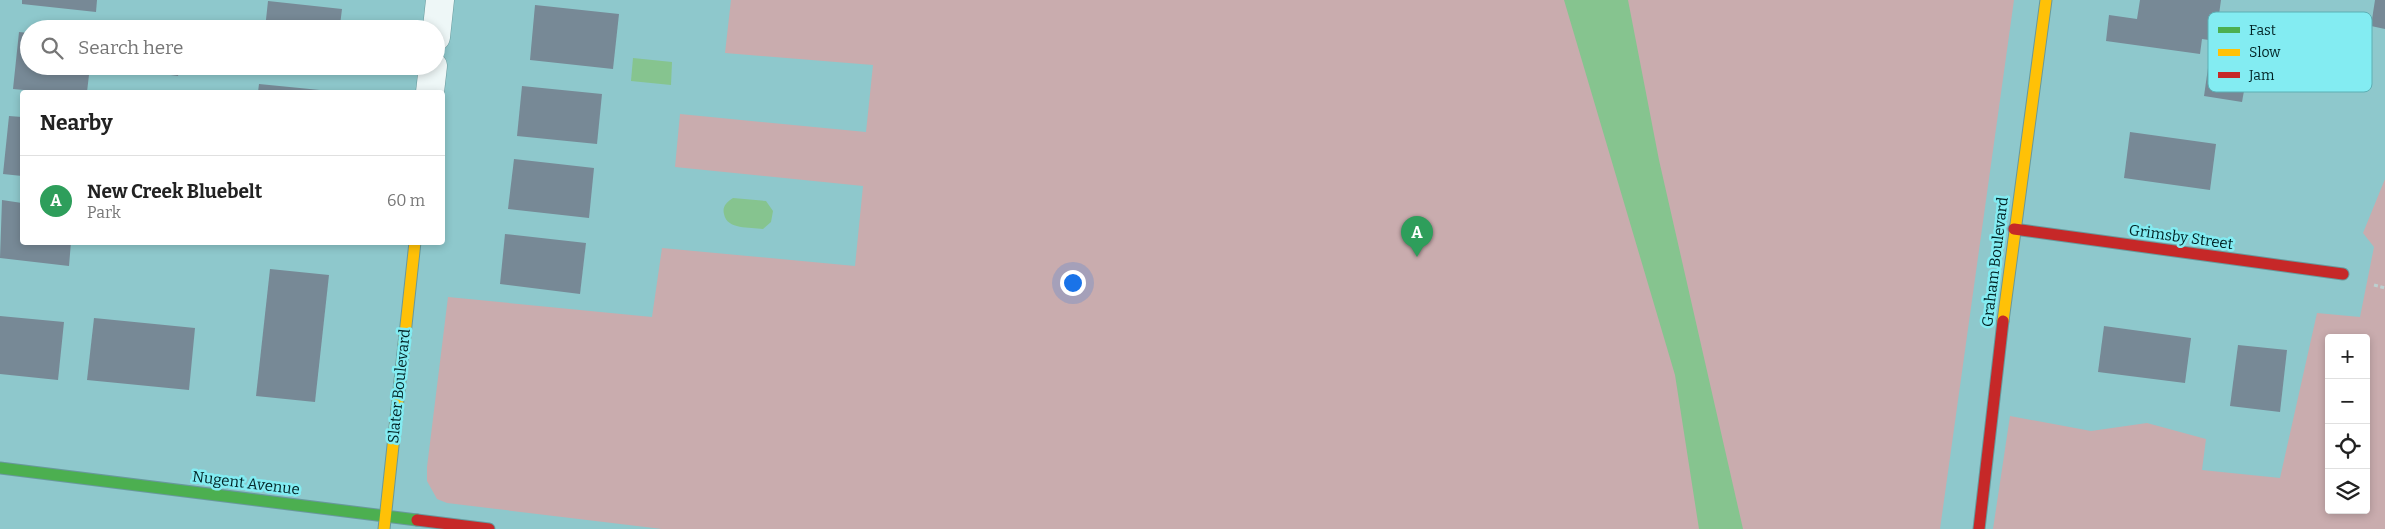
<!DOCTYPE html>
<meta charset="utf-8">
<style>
body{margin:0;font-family:Bitter,serif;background:#f2f2f2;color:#222}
.controls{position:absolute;right:15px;bottom:15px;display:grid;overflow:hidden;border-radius:5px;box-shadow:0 2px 8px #0003}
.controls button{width:45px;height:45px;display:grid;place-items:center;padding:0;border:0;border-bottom:1px solid #e0e0e0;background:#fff;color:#222;font:25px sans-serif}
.you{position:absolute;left:1072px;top:282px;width:18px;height:18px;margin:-12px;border:4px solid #fff;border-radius:50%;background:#1a73e8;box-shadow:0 0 0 8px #1a73e833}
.badge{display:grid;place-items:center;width:32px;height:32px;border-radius:50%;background:#2563eb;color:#fff;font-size:16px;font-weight:700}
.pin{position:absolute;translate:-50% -41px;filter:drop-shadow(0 1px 2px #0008)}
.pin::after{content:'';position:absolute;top:26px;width:18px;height:15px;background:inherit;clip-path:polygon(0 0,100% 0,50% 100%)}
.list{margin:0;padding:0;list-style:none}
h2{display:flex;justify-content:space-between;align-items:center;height:65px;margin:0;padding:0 20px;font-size:21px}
h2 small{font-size:16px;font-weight:400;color:#767676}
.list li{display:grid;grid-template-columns:32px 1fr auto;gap:15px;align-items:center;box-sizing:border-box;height:90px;padding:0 20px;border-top:1px solid #e0e0e0}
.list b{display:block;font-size:19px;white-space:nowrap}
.list p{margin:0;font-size:16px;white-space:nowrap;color:#767676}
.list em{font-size:16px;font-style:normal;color:#767676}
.icon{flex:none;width:28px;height:28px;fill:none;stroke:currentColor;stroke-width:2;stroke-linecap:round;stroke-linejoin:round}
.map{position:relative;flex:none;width:2385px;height:529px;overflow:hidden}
.search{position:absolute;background:#fff;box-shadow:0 2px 8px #0003;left:20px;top:20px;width:425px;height:55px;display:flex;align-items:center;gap:12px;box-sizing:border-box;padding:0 18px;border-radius:28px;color:#767676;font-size:19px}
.panel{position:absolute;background:#fff;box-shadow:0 2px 8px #0003;left:20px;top:90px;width:425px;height:155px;border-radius:5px}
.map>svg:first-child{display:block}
</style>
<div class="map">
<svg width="2385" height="529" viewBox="0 0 2385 529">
<rect width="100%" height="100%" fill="#8ec8cc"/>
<g fill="#c9acae" fill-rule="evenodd">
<polygon points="731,0 2014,0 1940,529 662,529 447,503 437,499 427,481 427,467 448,297 652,317 662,248 855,266 863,186 675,167 680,114 866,132 873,65 725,53"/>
<path d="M2385 179V529H1993L2010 416 2091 431 2147 423 2206 439 2202 470 2280 478 2317 313 2360 317 2374 247 2363 233ZM2329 338H2366V510H2329Z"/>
</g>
<g fill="#86c48f">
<polygon points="1564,0 1628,0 1659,160 1743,529 1699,529 1675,375"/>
<polygon points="633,58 672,62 671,85 631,81"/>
<path d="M733 198 766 201 773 211 771 222 763 229C750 227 727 230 724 214 722 206 727 202 733 198Z"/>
</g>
<g fill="#778996">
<polygon points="22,0 97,0 96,12 22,4"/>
<polygon points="2140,0 2221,0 2217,29 2210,29 2209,40 2202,39 2200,54 2106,41 2109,15 2137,19"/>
<polygon points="2375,0 2385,0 2385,29 2371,26"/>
<polygon points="268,1 342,9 340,25 346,26 345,29 265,29"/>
<polygon points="535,5 619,14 613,69 530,60"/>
<polygon points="19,32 29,33 29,66 90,66 87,92 45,92 13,89"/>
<polygon points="164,66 180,66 178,76 163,74"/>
<polygon points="2208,68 2247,74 2242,102 2204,96"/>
<polygon points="259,84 330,91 330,92 258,92"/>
<polygon points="522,86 602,94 597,144 517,136"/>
<polygon points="9,116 22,117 22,176 3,174"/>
<polygon points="2130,132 2216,144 2210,190 2124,178"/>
<polygon points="514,159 594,168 589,218 508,209"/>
<polygon points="2,200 22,203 22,242 71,242 69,266 0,258"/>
<polygon points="505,234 586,243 580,294 500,284"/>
<polygon points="270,269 329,275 315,402 256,396"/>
<polygon points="0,316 64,322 58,380 0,374"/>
<polygon points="94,318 195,328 189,390 87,380"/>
<polygon points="2104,326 2191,338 2185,383 2098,372"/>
<polygon points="2238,345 2287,350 2280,412 2230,406"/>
</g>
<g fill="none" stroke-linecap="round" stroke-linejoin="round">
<g stroke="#68999c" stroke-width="29">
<g id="street">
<polyline points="436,37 440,0"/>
<polyline points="430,92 433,66"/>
</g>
</g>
<g stroke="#68999c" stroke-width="13">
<polyline id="fast" points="0,468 417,520"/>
</g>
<g stroke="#68999c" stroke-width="13">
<g id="slow">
<polyline points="2003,321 2046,0"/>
<polyline points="384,529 415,242"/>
</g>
</g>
<g stroke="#68999c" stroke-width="13">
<g id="jam">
<polyline points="2014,229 2343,274"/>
<polyline points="417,520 489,529"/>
<polyline points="1979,529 2003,321"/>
</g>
</g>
<polyline stroke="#bdd0d0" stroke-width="3" stroke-dasharray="4 2.5" stroke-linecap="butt" points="2374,285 2385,288"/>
<use href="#street" stroke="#eef7f7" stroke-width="28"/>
<use href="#fast" stroke="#4caf50" stroke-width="11"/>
<use href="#slow" stroke="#ffc107" stroke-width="11"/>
<use href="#jam" stroke="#c62828" stroke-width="11"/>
</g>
<g text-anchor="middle" stroke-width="5" stroke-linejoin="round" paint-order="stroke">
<g font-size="15" fill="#002224" stroke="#83ecf2">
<text transform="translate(2181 237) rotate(8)" y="5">Grimsby Street</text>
<text transform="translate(1995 262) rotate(-83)" y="5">Graham Boulevard</text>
<text transform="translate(399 386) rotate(-84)" y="5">Slater Boulevard</text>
<text transform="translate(246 483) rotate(7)" y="5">Nugent Avenue</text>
</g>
</g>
<rect x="2208" y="12" width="164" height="80" rx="8" fill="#83ecf2" stroke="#5cafb4" stroke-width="1"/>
<rect x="2218" y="27" width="22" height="6" fill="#4caf50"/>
<rect x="2218" y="49" width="22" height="7" fill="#ffc107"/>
<rect x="2218" y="72" width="22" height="6" fill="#c62828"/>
<g font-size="14" fill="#002224">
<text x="2249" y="35">Fast</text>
<text x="2249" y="57">Slow</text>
<text x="2249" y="80">Jam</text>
</g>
</svg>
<div class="controls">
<button>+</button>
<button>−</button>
<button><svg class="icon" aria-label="locate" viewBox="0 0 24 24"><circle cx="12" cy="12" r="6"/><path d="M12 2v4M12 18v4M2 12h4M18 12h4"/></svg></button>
<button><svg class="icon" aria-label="layers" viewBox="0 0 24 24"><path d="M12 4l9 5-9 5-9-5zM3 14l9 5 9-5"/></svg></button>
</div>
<div class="you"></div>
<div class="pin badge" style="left:1417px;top:257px;background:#2e9e5b">A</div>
<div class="search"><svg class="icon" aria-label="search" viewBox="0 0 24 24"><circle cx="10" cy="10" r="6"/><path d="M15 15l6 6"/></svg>Search here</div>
<section class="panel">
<h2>Nearby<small></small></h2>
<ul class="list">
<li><span class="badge" style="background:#2e9e5b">A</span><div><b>New Creek Bluebelt</b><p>Park</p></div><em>60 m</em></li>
</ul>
</section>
</div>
